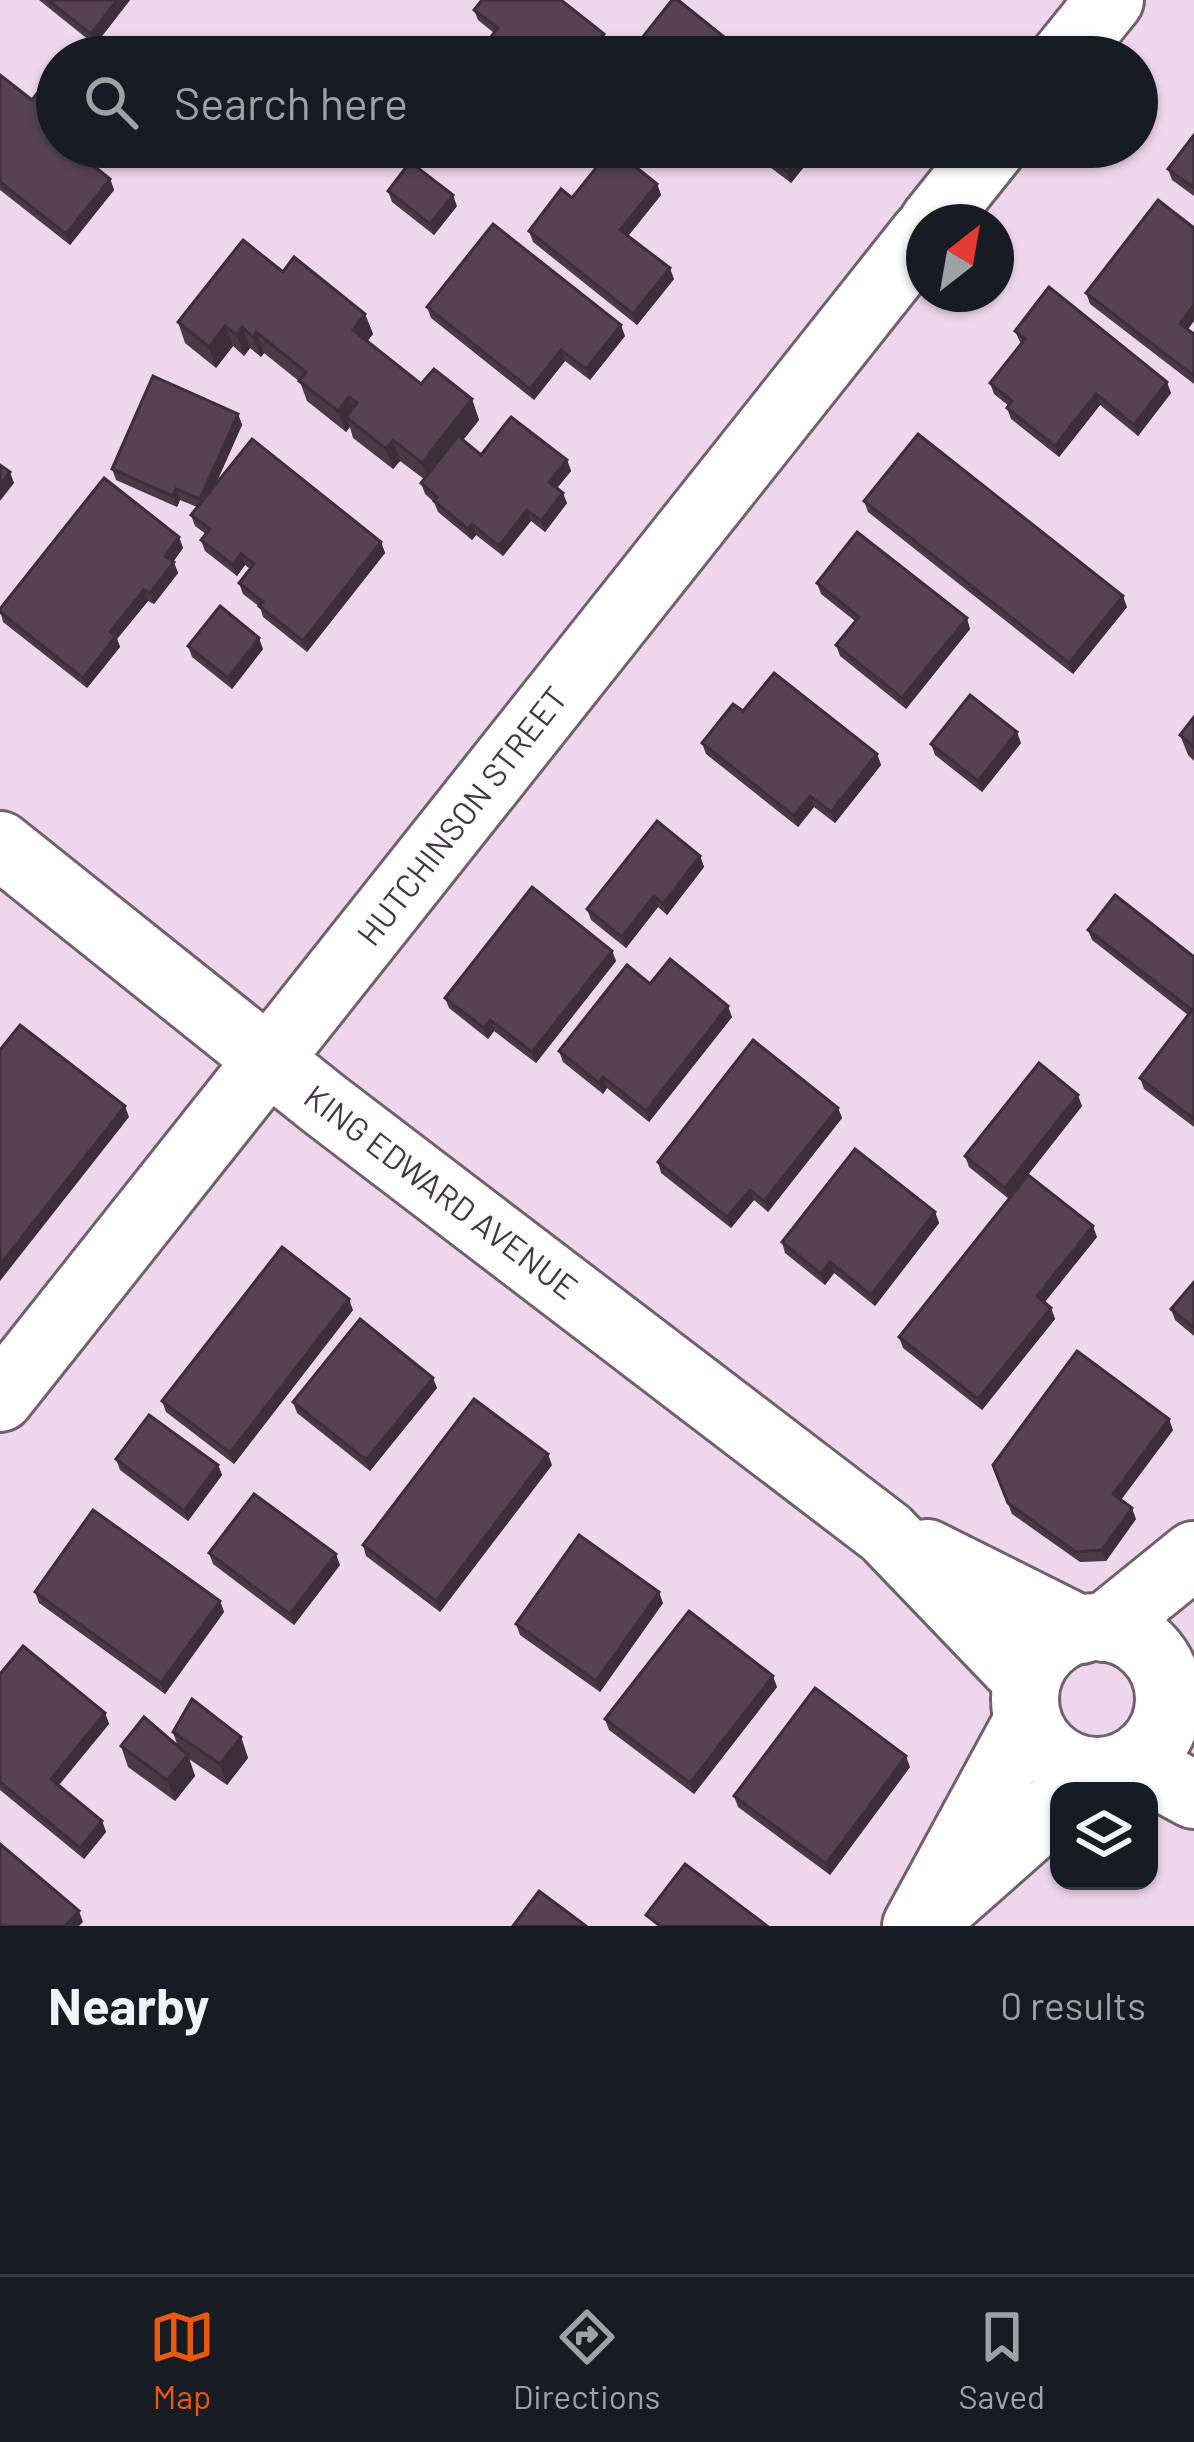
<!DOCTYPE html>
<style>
body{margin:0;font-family:Barlow,sans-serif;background:#20242c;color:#f1f3f6}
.controls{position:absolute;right:36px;bottom:36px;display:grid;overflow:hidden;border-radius:24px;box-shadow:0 3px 9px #0004}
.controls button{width:108px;height:108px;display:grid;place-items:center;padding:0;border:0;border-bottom:3px solid #363941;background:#171b24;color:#f1f3f6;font:60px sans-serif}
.compass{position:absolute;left:906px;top:204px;width:108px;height:108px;border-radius:50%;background:#171b24;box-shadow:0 3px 9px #0004;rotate:31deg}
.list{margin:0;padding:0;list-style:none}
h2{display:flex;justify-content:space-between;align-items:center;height:156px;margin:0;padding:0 48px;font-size:51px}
h2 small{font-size:39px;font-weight:400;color:#9ea1a6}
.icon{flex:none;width:66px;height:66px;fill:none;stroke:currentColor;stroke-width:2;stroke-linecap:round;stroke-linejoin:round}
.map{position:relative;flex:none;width:1194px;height:1926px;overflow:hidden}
.search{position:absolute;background:#171b24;box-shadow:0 3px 9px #0004;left:36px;right:36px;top:36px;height:132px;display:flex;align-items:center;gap:30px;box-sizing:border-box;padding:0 42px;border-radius:66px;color:#9ea1a6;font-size:45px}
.sheet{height:348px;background:#171b24}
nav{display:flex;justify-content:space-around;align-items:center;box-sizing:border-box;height:168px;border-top:3px solid #363941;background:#171b24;font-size:33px;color:#9ea1a6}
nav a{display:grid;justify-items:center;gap:6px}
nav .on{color:#ea580c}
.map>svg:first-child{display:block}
</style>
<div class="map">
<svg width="1194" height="1926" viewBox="0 0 1194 1926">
<rect width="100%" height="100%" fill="#efd7eb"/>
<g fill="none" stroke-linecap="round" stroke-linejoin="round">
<g stroke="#745f71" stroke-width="72">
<g id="minor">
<polyline points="1064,57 1110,0"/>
<polyline points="933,222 993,147"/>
<polyline points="0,845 324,1104 886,1533 1027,1680"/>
<polyline points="0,1398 924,234"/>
<polyline points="927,1553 1081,1630"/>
<circle cx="1097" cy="1699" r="72"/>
<polyline points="1104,1628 1194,1555"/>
<polyline points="1133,1762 1194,1795"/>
<polyline points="945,1904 1059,1803"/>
<polyline points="916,1926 1028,1720"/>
</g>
</g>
<use href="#minor" stroke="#fff" stroke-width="66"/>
</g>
<g fill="#4a3947">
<polygon points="39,0 130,0 95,45"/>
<polygon points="474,10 604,34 608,45 494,33 478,20"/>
<polygon points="0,75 57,147 110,179 114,190 70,245 0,190"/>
<polygon points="1194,135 1194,196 1172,180 1168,169"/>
<polygon points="723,147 820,147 791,183 749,151 741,161"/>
<polygon points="657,184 661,195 628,236 674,279 637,325 533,242 529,231 572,198"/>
<polygon points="388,191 457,206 434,235 392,202"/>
<polygon points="283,272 365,314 373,334 367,341 421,384 472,399 479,420 463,440 481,455 567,460 571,471 557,488 567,503 545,532 531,521 503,556 476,535 472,540 438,512 434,502 425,494 421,483 424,479 400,461 393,469 353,438 350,427 346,432 307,401 300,382 264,353 261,357 250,348 244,356 233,346 216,368 185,343 178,322"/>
<polygon points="1086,293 1188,330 1194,334 1194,384 1090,304"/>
<polygon points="427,307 625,336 590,380 565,361 534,400 431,318"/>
<polygon points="1015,331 1171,393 1138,436 1100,405 1059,457 1011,419 1007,408 1009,406 994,394 990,383 1021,344"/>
<polygon points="238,414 242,425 215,486 381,542 385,553 307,652 263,617 260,607 243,594 239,583 250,569 245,565 237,576 205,551 201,540 206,534 195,526 191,515 197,507 180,500 177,507 116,480 112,469"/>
<polygon points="864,501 1127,607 1073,674 868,512"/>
<polygon points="179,537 183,548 173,562 178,573 154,604 148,601 117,639 120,647 87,688 3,622 0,609"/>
<polygon points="817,583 970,629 906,709 840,656 836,645 855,621 821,594"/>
<polygon points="188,646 263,649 232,689 192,657"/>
<polygon points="743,711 877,754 881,765 835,823 814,807 798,827 706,754 702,743"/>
<polygon points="1194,717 1194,761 1188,755 1180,735"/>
<polygon points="1021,743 982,792 935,755 931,744"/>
<polygon points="700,856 704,867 667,915 658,907 626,948 591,920 587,909"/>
<polygon points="1088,930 1194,957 1194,1127 1144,1089 1140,1078 1188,1015 1092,940"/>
<polygon points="612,951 616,961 536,1063 494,1031 488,1039 449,1008 445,998"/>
<polygon points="650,984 732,1017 649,1122 607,1088 603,1094 563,1062 559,1051"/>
<polygon points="1082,1106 1009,1199 969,1167 965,1156"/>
<polygon points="838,1108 842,1118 768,1212 754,1200 731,1228 661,1173 658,1162"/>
<polygon points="935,1212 939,1223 875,1306 834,1273 825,1285 785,1253 782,1242"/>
<polygon points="1097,1237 1044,1302 1051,1308 1055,1319 982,1410 903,1348 899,1337"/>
<polygon points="1194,1282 1194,1336 1175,1320 1171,1309"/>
<polygon points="353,1310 234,1464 166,1412 162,1401"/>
<polygon points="437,1388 370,1471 297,1413 293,1402"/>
<polygon points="1173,1430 1121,1500 1136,1519 1106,1561 1080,1562 1012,1514 993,1465"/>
<polygon points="116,1459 218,1465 222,1475 188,1521 120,1470"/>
<polygon points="552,1465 440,1612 366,1556 363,1545"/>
<polygon points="209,1553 340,1565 294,1625 213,1564"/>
<polygon points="35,1592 220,1601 224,1612 165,1694 39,1603"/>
<polygon points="663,1603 600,1692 520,1635 516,1624"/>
<polygon points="0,1674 105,1713 109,1724 58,1785 102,1821 106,1832 84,1859 0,1790"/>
<polygon points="777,1687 694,1794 609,1730 605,1719"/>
<polygon points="173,1732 241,1737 248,1758 227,1785 189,1759 195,1776 175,1801 128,1767 121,1746 178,1747"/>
<polygon points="910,1767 830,1875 738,1807 734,1796"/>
</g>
<g fill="#3c2e3a">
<polygon points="117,0 130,0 95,45 91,34"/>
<polygon points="604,34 608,45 599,57 586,57"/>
<polygon points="739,147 748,147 749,151 741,161 737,150"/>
<polygon points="807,147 820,147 791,183 787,172"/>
<polygon points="110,179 114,190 70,245 66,234"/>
<polygon points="657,184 661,195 624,241 620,230"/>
<polygon points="453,195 457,206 434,235 430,224"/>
<polygon points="670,268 674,279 637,325 633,314"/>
<polygon points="1194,305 1194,321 1184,335 1180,324"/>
<polygon points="365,314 373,334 360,351 353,330"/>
<polygon points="621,325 625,336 590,380 586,369"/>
<polygon points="225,326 233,346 216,368 209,347"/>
<polygon points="242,327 250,348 244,356 237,335"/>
<polygon points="256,332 264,353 261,357 253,337"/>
<polygon points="561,350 565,361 534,400 530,389"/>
<polygon points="1167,382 1171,393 1138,436 1134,425"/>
<polygon points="1096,394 1100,405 1059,457 1055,446"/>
<polygon points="349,397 357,417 346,417 350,427 346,432 338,411"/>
<polygon points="472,399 479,420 429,483 422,463"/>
<polygon points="238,414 242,425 204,510 200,499"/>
<polygon points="393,440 400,461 393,469 386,449"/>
<polygon points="567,460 571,471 553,493 549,482"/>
<polygon points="10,472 14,483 0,501 0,485"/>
<polygon points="176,489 180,500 177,507 173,496"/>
<polygon points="563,493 567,503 545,532 541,521"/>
<polygon points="527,510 531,521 503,556 499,546"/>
<polygon points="472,524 476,535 472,540 468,529"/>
<polygon points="179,537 183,548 169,567 165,556"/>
<polygon points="381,542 385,553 307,652 303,641"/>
<polygon points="241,554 245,565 237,576 233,565"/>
<polygon points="174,562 178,573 154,604 150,593"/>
<polygon points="144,590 148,601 117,639 120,647 87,688 83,678 110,632"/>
<polygon points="1123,596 1127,607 1073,674 1069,663"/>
<polygon points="967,618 970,629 906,709 902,698"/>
<polygon points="259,638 263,649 232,689 228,678"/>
<polygon points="1017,732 1021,743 982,792 978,781"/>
<polygon points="877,754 881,765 835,823 831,812"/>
<polygon points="810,796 814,807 798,827 794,816"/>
<polygon points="700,856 704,867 667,915 663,904"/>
<polygon points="654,896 658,907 626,948 622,937"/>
<polygon points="612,951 616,961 536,1063 532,1052"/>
<polygon points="728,1006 732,1017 649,1122 646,1111"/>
<polygon points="490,1020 494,1031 488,1039 484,1028"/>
<polygon points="603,1077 607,1088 603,1094 599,1083"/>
<polygon points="1078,1095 1082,1106 1009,1199 1005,1188"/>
<polygon points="125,1106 129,1117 0,1281 0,1265"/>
<polygon points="838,1108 842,1118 768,1212 764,1201"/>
<polygon points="750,1190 754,1200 731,1228 727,1217"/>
<polygon points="935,1212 939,1223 875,1306 871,1295"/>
<polygon points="1093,1226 1097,1237 1041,1307 1037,1296"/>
<polygon points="830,1262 834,1273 825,1285 821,1274"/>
<polygon points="349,1299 353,1310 234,1464 230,1453"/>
<polygon points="1051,1308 1055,1319 982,1410 978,1399"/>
<polygon points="433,1378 437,1388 370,1471 366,1460"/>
<polygon points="1169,1419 1173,1430 1117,1505 1113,1494"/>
<polygon points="548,1454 552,1465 440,1612 436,1601"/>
<polygon points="218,1465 222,1475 188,1521 184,1511"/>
<polygon points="1132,1508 1136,1519 1106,1561 1102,1550"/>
<polygon points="336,1554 340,1565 294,1625 290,1614"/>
<polygon points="659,1592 663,1603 600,1692 596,1681"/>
<polygon points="220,1601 224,1612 165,1694 161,1683"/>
<polygon points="773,1676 777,1687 694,1794 690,1783"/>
<polygon points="105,1713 109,1724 55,1790 51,1779"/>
<polygon points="241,1737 248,1758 227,1785 220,1764"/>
<polygon points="188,1755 195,1776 175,1801 167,1780"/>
<polygon points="906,1756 910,1767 830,1875 826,1864"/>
<polygon points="102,1821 106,1832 84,1859 80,1848"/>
<polygon points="79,1911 83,1922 79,1926 65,1926"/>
</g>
<g fill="#564253" stroke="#3c2e3a" stroke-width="3">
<polygon points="48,0 117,0 91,34"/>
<polygon points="482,0 561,0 604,34 586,57 475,57 498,28 474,10"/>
<polygon points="672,0 678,0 749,57 627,57"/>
<polygon points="57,68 57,147 70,147 110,179 66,234 0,182 0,75 32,100"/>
<polygon points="1194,135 1194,188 1168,169"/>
<polygon points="754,147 807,147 787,172"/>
<polygon points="612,148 657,184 620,230 670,268 633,314 529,231 561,189 572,198"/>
<polygon points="410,162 453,195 430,224 388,191"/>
<polygon points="1158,200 1194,228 1194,305 1180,324 1194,334 1194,376 1086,293"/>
<polygon points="493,224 621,325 586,369 561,350 530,389 427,307"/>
<polygon points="243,240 283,272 294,257 365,314 353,330 421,384 434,369 472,399 422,463 393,440 386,449 346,417 357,403 349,397 338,411 299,381 306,372 256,332 253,337 242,327 237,335 225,326 209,347 178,322"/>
<polygon points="1049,287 1167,382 1134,425 1096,394 1055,446 1007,408 1012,401 990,383 1025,339 1015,331"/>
<polygon points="153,376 238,414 200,499 176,489 173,496 112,469"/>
<polygon points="511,417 567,460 549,482 563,493 541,521 527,510 499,546 472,524 468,529 434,501 437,497 421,483 458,436 481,455"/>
<polygon points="918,434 1123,596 1069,663 864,501"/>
<polygon points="252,439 381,542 303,641 259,606 263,602 239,583 254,564 241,554 233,565 201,540 210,529 191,515"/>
<polygon points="0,465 10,472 0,485"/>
<polygon points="104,478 179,537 165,556 174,562 150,593 144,590 110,632 116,636 83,678 0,612 0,609"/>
<polygon points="857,532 967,618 902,698 836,645 859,617 817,583"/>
<polygon points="220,606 259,638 228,678 188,646"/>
<polygon points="774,673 877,754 831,812 810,796 794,816 702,743 733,704 743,711"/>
<polygon points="970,695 1017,732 978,781 931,744"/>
<polygon points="1194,717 1194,747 1180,735"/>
<polygon points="657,821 700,856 663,904 654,896 622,937 587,909"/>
<polygon points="532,887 612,951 532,1052 490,1020 484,1028 445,998"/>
<polygon points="1115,895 1194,957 1194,1007 1192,1010 1088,930"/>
<polygon points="670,959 728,1006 646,1111 603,1077 599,1083 559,1051 627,965 650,984"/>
<polygon points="1192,1010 1194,1012 1194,1119 1140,1078"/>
<polygon points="20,1025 125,1106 0,1265 0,1050"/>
<polygon points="753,1040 838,1108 764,1201 750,1190 727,1217 658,1162"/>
<polygon points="1039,1063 1078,1095 1005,1188 965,1156"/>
<polygon points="855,1149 935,1212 871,1295 830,1262 821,1274 782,1242"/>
<polygon points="1028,1175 1093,1226 1037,1296 1051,1308 978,1399 899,1337"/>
<polygon points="282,1247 349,1299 230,1453 162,1401"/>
<polygon points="1194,1282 1194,1328 1171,1309"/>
<polygon points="360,1319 433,1378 366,1460 293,1402"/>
<polygon points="1077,1351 1169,1419 1113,1494 1132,1508 1102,1550 1076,1552 1008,1503 993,1465"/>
<polygon points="474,1399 548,1454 436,1601 363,1545"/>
<polygon points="149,1415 218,1465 184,1511 116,1459"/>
<polygon points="254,1494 336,1554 290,1614 209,1553"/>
<polygon points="93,1510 220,1601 161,1683 35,1592"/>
<polygon points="579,1535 659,1592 596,1681 516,1624"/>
<polygon points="689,1611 773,1676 690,1783 605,1719"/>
<polygon points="23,1646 105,1713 51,1779 102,1821 80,1848 0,1782 0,1674"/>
<polygon points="815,1688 906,1756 826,1864 734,1796"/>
<polygon points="192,1699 241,1737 220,1764 173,1732"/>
<polygon points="144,1717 188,1755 167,1780 121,1746"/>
<polygon points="0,1844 79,1911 65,1926 0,1926"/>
<polygon points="685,1864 767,1926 660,1926 646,1915"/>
<polygon points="539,1891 586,1926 513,1926"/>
</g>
<g text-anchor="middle" stroke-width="12" stroke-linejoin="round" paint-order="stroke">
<g font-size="33" fill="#423941" stroke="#fff">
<text transform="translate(462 816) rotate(-52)" y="12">HUTCHINSON STREET</text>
<text transform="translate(441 1192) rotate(37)" y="12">KING EDWARD AVENUE</text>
</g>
</g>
</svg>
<div class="controls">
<button><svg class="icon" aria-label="layers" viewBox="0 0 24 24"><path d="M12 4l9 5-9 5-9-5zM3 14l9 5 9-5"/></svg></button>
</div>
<svg class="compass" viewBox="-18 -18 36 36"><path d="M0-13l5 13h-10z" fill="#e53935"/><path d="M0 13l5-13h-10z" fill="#9ea1a6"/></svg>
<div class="search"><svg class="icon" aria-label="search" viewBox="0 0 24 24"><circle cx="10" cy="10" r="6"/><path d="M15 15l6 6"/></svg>Search here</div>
</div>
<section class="sheet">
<h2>Nearby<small>0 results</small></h2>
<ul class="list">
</ul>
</section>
<nav>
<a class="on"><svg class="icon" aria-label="map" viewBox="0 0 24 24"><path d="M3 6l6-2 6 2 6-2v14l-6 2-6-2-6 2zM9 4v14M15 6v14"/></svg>Map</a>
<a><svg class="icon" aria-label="directions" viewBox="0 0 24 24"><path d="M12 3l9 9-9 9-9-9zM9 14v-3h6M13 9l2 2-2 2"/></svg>Directions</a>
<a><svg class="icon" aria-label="saved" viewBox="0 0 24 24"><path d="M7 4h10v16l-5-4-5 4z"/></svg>Saved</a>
</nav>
